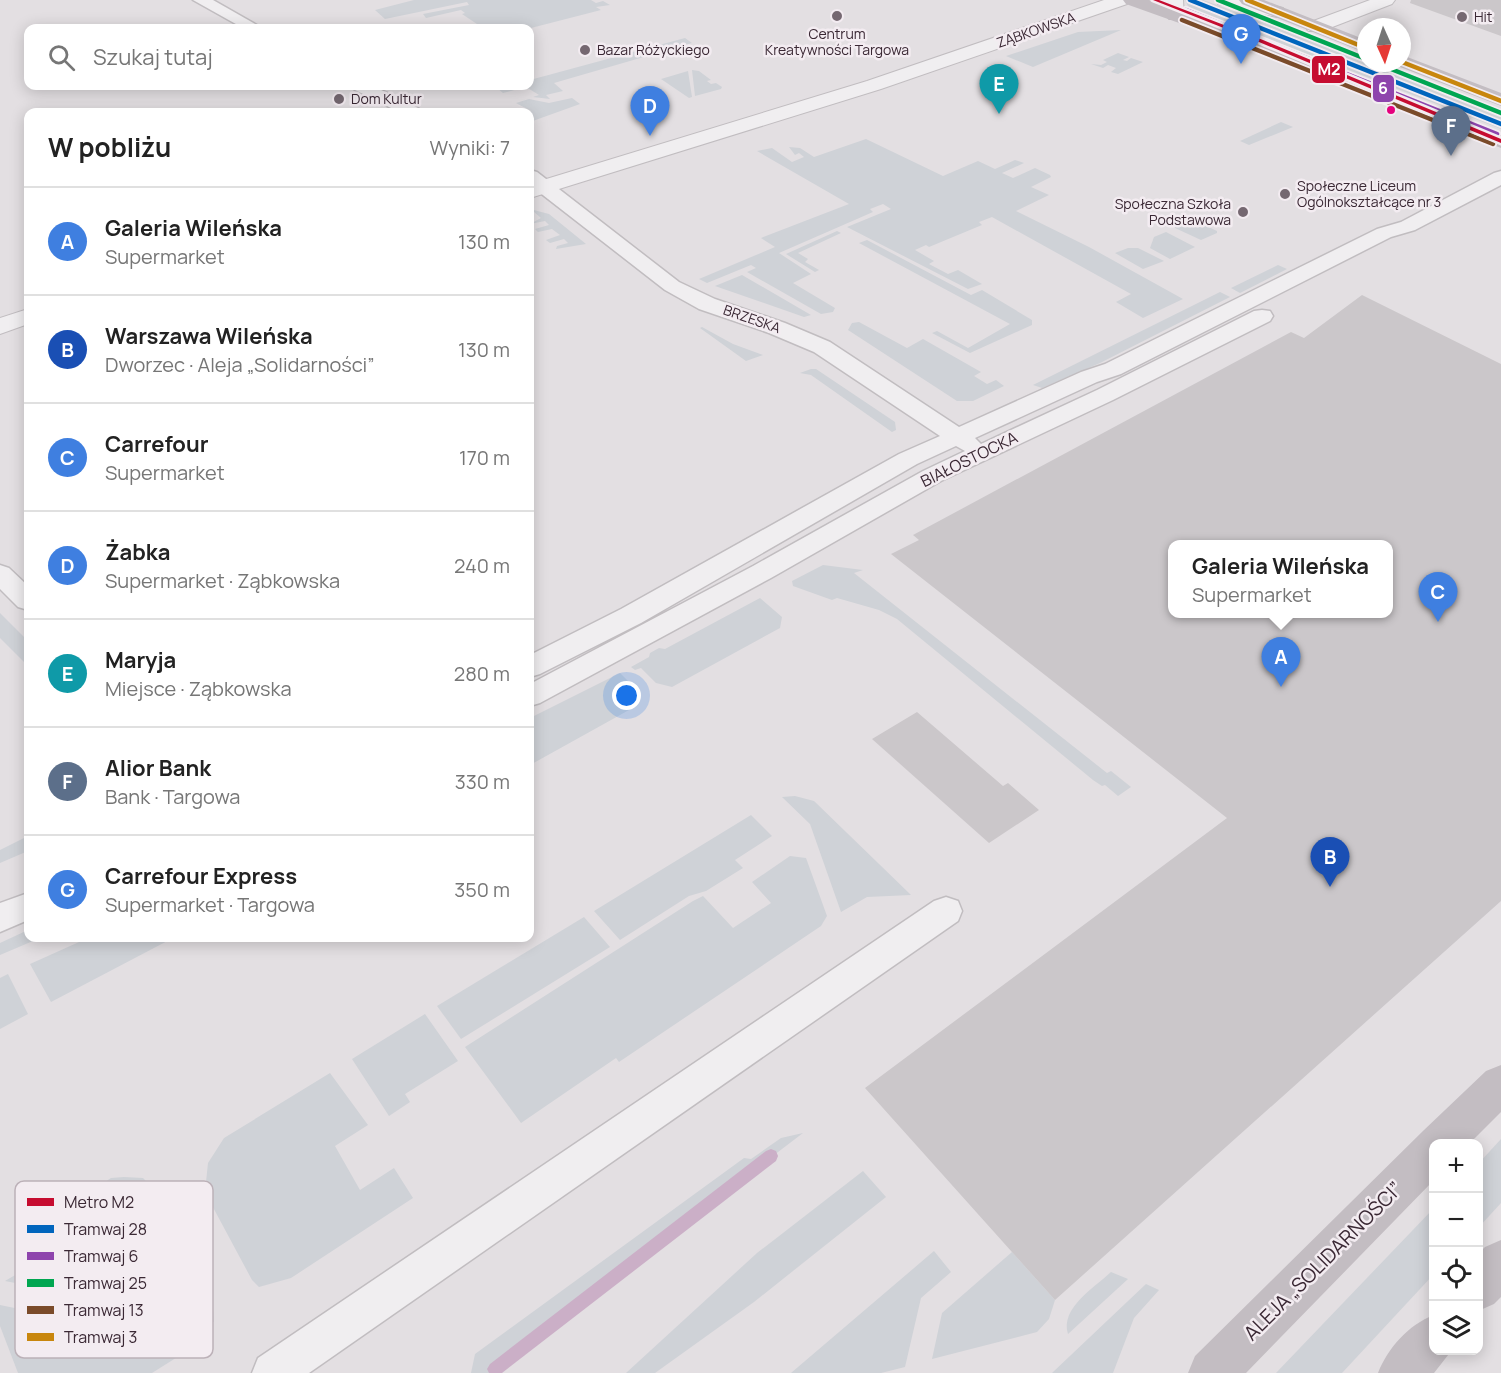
<!DOCTYPE html>
<html lang="pl">
<meta charset="utf-8">
<style>
body{margin:0;font-family:Manrope,sans-serif;background:#f6f6f6;color:#222}
.controls{position:absolute;right:18px;bottom:18px;display:grid;overflow:hidden;border-radius:12px;box-shadow:0 3px 15px #0003}
.controls button{width:54px;height:54px;display:grid;place-items:center;padding:0;border:0;border-bottom:2px solid #e0e0e0;background:#fff;color:#222;font:30px sans-serif}
.compass{position:absolute;left:1357px;top:18px;width:54px;height:54px;border-radius:50%;background:#fff;box-shadow:0 3px 15px #0003;rotate:177deg}
.you{position:absolute;left:627px;top:696px;width:21px;height:21px;margin:-15px;border:4px solid #fff;border-radius:50%;background:#1a73e8;box-shadow:0 0 0 9px #1a73e833}
.badge{display:grid;place-items:center;width:39px;height:39px;border-radius:50%;background:#756871;color:#fff;font-size:20px;font-weight:700}
.pin{position:absolute;translate:-50% -50px;filter:drop-shadow(0 2px 3px #0008)}
.pin::after{content:'';position:absolute;top:32px;width:21px;height:18px;background:inherit;clip-path:polygon(0 0,100% 0,50% 100%)}
.popup{position:absolute;left:1168px;top:540px;width:225px;height:78px;box-sizing:border-box;display:grid;place-content:center;border-radius:12px;background:#fff;filter:drop-shadow(0 2px 4px #0005);font-size:20px;white-space:nowrap;color:#767676}
.popup b{font-size:22px;color:#222}
.popup::after{content:'';position:absolute;left:50%;top:100%;margin-left:-12px;border:12px solid transparent;border-top-color:#fff}
.list{margin:0;padding:0;list-style:none}
h2{display:flex;justify-content:space-between;align-items:center;height:78px;margin:0;padding:0 24px;font-size:26px}
h2 small{font-size:20px;font-weight:400;color:#767676}
.list li{display:grid;grid-template-columns:39px 1fr auto;gap:18px;align-items:center;box-sizing:border-box;height:108px;padding:0 24px;border-top:2px solid #e0e0e0}
.list b{display:block;font-size:22px;white-space:nowrap}
.list p{margin:0;font-size:20px;white-space:nowrap;color:#767676}
.list em{font-size:20px;font-style:normal;color:#767676}
.icon{flex:none;width:33px;height:33px;fill:none;stroke:currentColor;stroke-width:2;stroke-linecap:round;stroke-linejoin:round}
.map{position:relative;flex:none;width:1501px;height:1373px;overflow:hidden}
.search{position:absolute;background:#fff;box-shadow:0 3px 15px #0003;left:24px;top:24px;width:510px;height:66px;display:flex;align-items:center;gap:15px;box-sizing:border-box;padding:0 21px;border-radius:12px;color:#767676;font-size:22px}
.panel{position:absolute;background:#fff;box-shadow:0 3px 15px #0003;left:24px;top:108px;width:510px;height:834px;border-radius:12px}
.map>svg:first-child{display:block}
</style>
<div class="map">
<svg width="1501" height="1373" viewBox="0 0 1501 1373">
<rect width="100%" height="100%" fill="#e3dfe2"/>
<g fill="#cfd2d7">
<polygon points="414,0 591,0 596,3 603,1 610,5 596,7 601,10 531,28 527,25 513,28 483,28 462,14 465,13 461,10 426,18 423,14 469,5 467,2 385,19 375,10"/>
<polygon points="1185,0 1193,3 1203,0 1245,15 1501,115 1501,129 1194,10 1188,6"/>
<polygon points="1121,30 1033,67 1006,56 1078,32"/>
<polygon points="685,38 692,43 554,83 563,91 546,95 550,99 533,97 539,95 526,87 503,93 497,88 530,86 530,80"/>
<polygon points="1118,53 1129,57 1123,60 1127,61 1131,58 1143,62 1118,74 1111,72 1116,68 1108,65 1103,68 1091,64 1101,65 1107,62 1103,60"/>
<polygon points="692,70 699,71 711,80 707,81 711,84 716,83 722,87 721,89 695,96"/>
<polygon points="688,71 692,97 689,98 661,79"/>
<polygon points="572,98 580,104 530,122 528,112 531,111 516,103 529,99 549,103"/>
<polygon points="1281,122 1293,127 1249,145 1240,141"/>
<polygon points="866,139 943,176 978,161 995,169 1015,160 1024,163 1002,173 1013,178 1035,168 1050,175 1051,177 1031,187 1049,195 1016,211 1089,247 1183,299 1143,318 1116,302 1131,294 992,217 979,222 982,225 929,247 926,245 915,250 934,261 929,264 948,274 958,270 982,284 968,289 847,227 891,209 883,204 870,209 873,212 779,253 811,274 793,283 835,308 833,312 821,314 747,272 756,268 751,265 707,283 699,279 775,247 761,238 849,204 757,151 772,148 792,162 804,157 799,153 795,155 789,147 800,148 814,157"/>
<polygon points="530,209 549,214 586,244 556,249 557,246 568,243 564,239 550,243 546,240 560,235 552,229 538,232 535,229 549,225 545,221 530,224 541,218 533,211 530,212"/>
<polygon points="1196,221 1217,231 1217,233 1201,240 1175,228 1175,226"/>
<polygon points="837,231 841,233 798,253 808,259 805,262 819,270 815,272 786,254"/>
<polygon points="1166,232 1195,247 1170,259 1150,248 1154,237"/>
<polygon points="867,240 971,295 982,290 1032,320 1032,325 970,353 932,333 937,331 968,348 1010,324 859,243"/>
<polygon points="1128,248 1138,248 1164,261 1143,269 1115,253"/>
<polygon points="1278,265 1287,269 1240,293 1231,288"/>
<polygon points="742,275 811,315 804,317 715,286"/>
<polygon points="1220,292 1230,297 1100,363 1042,388 1033,385"/>
<polygon points="859,322 907,348 923,339 981,372 974,376 987,384 996,380 1004,386 973,401 957,401 848,330 852,323"/>
<polygon points="702,327 733,344 763,355 746,361 700,328"/>
<polygon points="811,369 816,369 895,422 896,430 892,432 811,375 800,373"/>
<polygon points="823,565 863,570 854,573 1107,773 1111,771 1131,787 1118,796 1105,785 1102,786 1093,780 897,619 879,610 837,598 832,600 793,586 792,581"/>
<polygon points="760,598 782,617 780,628 672,687 656,683 641,668 635,670 631,667 649,657 650,653 659,648 665,649"/>
<polygon points="0,613 28,641 28,666 0,638"/>
<polygon points="620,673 639,692 638,705 530,765 530,718"/>
<polygon points="795,796 814,801 911,895 867,897 841,912 810,824 782,797"/>
<polygon points="751,815 772,836 735,860 743,868 706,891 689,896 620,940 594,911"/>
<polygon points="28,836 28,851 0,863 0,850"/>
<polygon points="790,856 806,858 827,916 821,926 619,1062 616,1058 521,1123 465,1047 693,901 703,896 733,928 771,903 752,882"/>
<polygon points="584,917 610,947 461,1039 437,1006"/>
<polygon points="28,930 28,938 40,938 0,955 0,943"/>
<polygon points="88,938 173,938 51,1002 30,964"/>
<polygon points="8,974 28,1014 0,1029 0,978"/>
<polygon points="425,1014 458,1061 405,1094 410,1102 389,1116 352,1059"/>
<polygon points="330,1073 368,1125 335,1146 360,1190 394,1168 413,1198 291,1278 259,1287 252,1280 208,1198 206,1182 208,1163 224,1138"/>
<polygon points="803,1133 489,1373 471,1373 475,1354 744,1158 751,1159 781,1138"/>
<polygon points="1501,1139 1501,1203 1479,1227 1479,1163"/>
<polygon points="863,1171 886,1197 754,1302 655,1373 626,1373 757,1253"/>
<polygon points="124,1177 143,1178 149,1184 213,1308 214,1322 5,1281 105,1222 91,1191 111,1178"/>
<polygon points="1433,1209 1433,1275 1342,1373 1276,1373"/>
<polygon points="934,1251 951,1272 921,1298 905,1367 881,1373 791,1373"/>
<polygon points="1012,1252 1055,1300 1049,1319 1037,1332 932,1359 942,1313"/>
<path d="M1111 1272 1128 1279 1068 1334C1060 1308 1094 1288 1111 1272Z"/>
<polygon points="1146,1284 1159,1290 1134,1318 1113,1373 1052,1373"/>
<polygon points="0,1305 190,1344 179,1356 152,1373 18,1373 0,1326"/>
</g>
<g fill="none" stroke-linecap="round" stroke-linejoin="round">
<polygon fill="#cbafc7" fill-rule="evenodd" points="771,1149 776,1151 778,1156 776,1161 502,1373 489,1373 487,1369 490,1364 766,1151"/>
</g>
<g fill="#cbc7ca" fill-rule="evenodd">
<polygon points="1411,0 1501,0 1501,36 1410,3"/>
<path d="M1362 295 1501 364V901L1055 1300 865 1088 1227 818 891 554 919 540 913 535 1291 332 1304 338ZM1173 544H1389V614H1173Z"/>
<polygon points="917,712 1003,786 1008,783 1039,810 989,843 872,739"/>
</g>
<g fill="none" stroke-linecap="round" stroke-linejoin="round">
<g stroke="#c1bdc0" stroke-width="3">
<g id="minor">
<polygon points="193,0 213,0 262,28 243,28"/>
<polygon points="352,86 373,86 418,108 421,112 399,112 355,90"/>
<polygon points="530,170 537,172 679,282 715,299 785,323 830,342 959,427 1081,372 1105,364 1377,229 1401,222 1494,173 1501,171 1501,185 1415,230 1391,237 1121,374 1097,382 975,438 981,444 1097,390 1254,311 1262,310 1270,311 1273,316 1270,321 1113,400 941,481 771,578 540,703 530,706 530,684 753,566 923,471 965,451 956,446 917,464 641,623 540,674 530,677 530,655 621,609 899,454 940,436 814,352 769,333 699,309 665,290 530,185"/>
<polygon points="0,565 9,568 28,586 28,610 18,607 0,589"/>
<polygon points="28,893 28,920 0,932 0,903"/>
<polygon points="946,897 958,901 962,911 958,921 309,1373 252,1373 258,1358 934,901"/>
</g>
</g>
<g stroke="#c1bdc0" stroke-width="2">
<g id="tertiary">
<polygon points="1104,0 1130,0 1127,4 881,89 530,198 530,184 867,81"/>
<polygon points="1165,0 1183,0 1184,15 1181,19 1169,19 1166,15"/>
<polygon points="1215,0 1248,0 1283,8 1286,12 1283,16 1277,17 1218,4"/>
<polygon points="1370,0 1395,0 1392,4 1322,31 1308,31 1306,27 1308,23"/>
<polygon points="28,309 28,324 0,334 0,318"/>
</g>
</g>
<use href="#minor" fill="#f0eef0" fill-rule="evenodd"/>
<use href="#tertiary" fill="#f0eef0" fill-rule="evenodd"/>
<g fill="#c3bdc2" fill-rule="evenodd">
<polygon points="1123,0 1149,0 1288,49 1501,135 1501,148 1274,57 1126,4"/>
<polygon points="1239,0 1264,0 1366,40 1366,53 1242,4"/>
<polygon points="1402,55 1501,93 1501,106 1395,65 1394,63 1402,63"/>
<polygon points="1501,1065 1501,1112 1469,1144 1434,1144 1434,1180 1246,1373 1188,1373 1195,1356 1424,1130 1486,1071"/>
<polygon points="1501,1240 1501,1297 1494,1304 1478,1311 1478,1254 1485,1247"/>
<path d="M1434 1315V1350H1452L1434 1373H1378C1388 1348 1408 1325 1434 1315Z"/>
</g>
<g stroke="#f3ecf1" stroke-width="8">
<polyline id="tram-1" points="1190,0 1501,124"/>
</g>
<g stroke="#f3ecf1" stroke-width="8">
<polyline id="tram-2" points="1186,10 1497,134"/>
</g>
<g stroke="#f3ecf1" stroke-width="8">
<g id="tram-3">
<polyline points="1218,0 1366,59"/>
<polyline points="1376,63 1501,113"/>
</g>
</g>
<g stroke="#f3ecf1" stroke-width="8">
<polyline id="tram-4" points="1182,20 1493,144"/>
</g>
<g stroke="#f3ecf1" stroke-width="8">
<g id="tram-5">
<polyline points="1247,0 1366,48"/>
<polyline points="1402,62 1501,101"/>
</g>
</g>
<use href="#tram-1" stroke="#0065bd" stroke-width="4.5"/>
<use href="#tram-2" stroke="#8e44ad" stroke-width="4.5"/>
<use href="#tram-3" stroke="#00a651" stroke-width="4.5"/>
<use href="#tram-4" stroke="#7a4b2a" stroke-width="4.5"/>
<use href="#tram-5" stroke="#c8860d" stroke-width="4.5"/>
<g stroke="#f3ecf1" stroke-width="5">
<polygon id="metro-1" points="1153,0 1159,0 1263,40 1501,139 1501,143 1259,42"/>
</g>
<use href="#metro-1" fill="#c60c30" fill-rule="evenodd"/>
</g>
<g fill="#756871" stroke="#f3ecf1" stroke-width="2">
<circle cx="837" cy="16" r="6"/>
<circle cx="1462" cy="17" r="6"/>
<circle cx="585" cy="50" r="6"/>
<circle cx="339" cy="99" r="6"/>
<circle cx="1285" cy="194" r="6"/>
<circle cx="1243" cy="212" r="6"/>
</g>
<circle fill="#e5007d" stroke="#f3ecf1" stroke-width="2" cx="1391" cy="110" r="5"/>
<g text-anchor="middle" stroke-width="5" stroke-linejoin="round" paint-order="stroke">
<g font-size="14" fill="#3a2834" stroke="#f3ecf1" text-anchor="start">
<text x="1474" y="22">Hit</text>
<text x="837" y="39" text-anchor="middle">Centrum<tspan x="837" dy="16">Kreatywności Targowa</tspan></text>
<text x="597" y="55">Bazar Różyckiego</text>
<text x="351" y="104">Dom Kultur</text>
<text x="1297" y="191">Społeczne Liceum<tspan x="1297" dy="16">Ogólnokształcące nr 3</tspan></text>
<text x="1231" y="209" text-anchor="end">Społeczna Szkoła<tspan x="1231" dy="16">Podstawowa</tspan></text>
</g>
<g font-size="14" fill="#3a2834" stroke="#f3ecf1">
<text transform="translate(1036 30) rotate(-19)" y="5">ZĄBKOWSKA</text>
<text transform="translate(752 319) rotate(19)" y="5">BRZESKA</text>
</g>
<g font-size="16" fill="#3a2834" stroke="#f3ecf1">
<text transform="translate(969 459) rotate(-26)" y="6">BIAŁOSTOCKA</text>
</g>
<g font-size="20" fill="#3a2834" stroke="#f3ecf1">
<text transform="translate(1323 1261) rotate(-45)" y="7">ALEJA „SOLIDARNOŚCI”</text>
</g>
</g>
<rect x="15" y="1181" width="198" height="177" rx="9" fill="#f3ecf1" stroke="#bcb1b8" stroke-width="1.5"/>
<rect x="27" y="1198" width="27" height="8" fill="#c60c30"/>
<rect x="27" y="1225" width="27" height="8" fill="#0065bd"/>
<rect x="27" y="1252" width="27" height="8" fill="#8e44ad"/>
<rect x="27" y="1279" width="27" height="8" fill="#00a651"/>
<rect x="27" y="1306" width="27" height="8" fill="#7a4b2a"/>
<rect x="27" y="1333" width="27" height="8" fill="#c8860d"/>
<g font-size="16" fill="#3a2834">
<text x="64" y="1208">Metro M2</text>
<text x="64" y="1235">Tramwaj 28</text>
<text x="64" y="1262">Tramwaj 6</text>
<text x="64" y="1289">Tramwaj 25</text>
<text x="64" y="1316">Tramwaj 13</text>
<text x="64" y="1343">Tramwaj 3</text>
</g>
<g stroke="#f3ecf1" stroke-width="2">
<rect x="1311" y="55" width="35" height="29" rx="6" fill="#c60c30"/>
<rect x="1372" y="74" width="23" height="29" rx="6" fill="#8e44ad"/>
</g>
<g font-size="16" text-anchor="middle" font-weight="bold" fill="#fff">
<text x="1329" y="75">M2</text>
<text x="1383" y="94">6</text>
</g>
</svg>
<div class="controls">
<button>+</button>
<button>−</button>
<button><svg class="icon" aria-label="locate" viewBox="0 0 24 24"><circle cx="12" cy="12" r="6"/><path d="M12 2v4M12 18v4M2 12h4M18 12h4"/></svg></button>
<button><svg class="icon" aria-label="layers" viewBox="0 0 24 24"><path d="M12 4l9 5-9 5-9-5zM3 14l9 5 9-5"/></svg></button>
</div>
<svg class="compass" viewBox="-18 -18 36 36"><path d="M0-13l5 13h-10z" fill="#e53935"/><path d="M0 13l5-13h-10z" fill="#767676"/></svg>
<div class="you"></div>
<div class="pin badge" style="left:1281px;top:687px;background:#3f7fe0">A</div>
<div class="popup"><b>Galeria Wileńska</b>Supermarket</div>
<div class="pin badge" style="left:1330px;top:887px;background:#1a4fb4">B</div>
<div class="pin badge" style="left:1438px;top:622px;background:#3f7fe0">C</div>
<div class="pin badge" style="left:650px;top:136px;background:#3f7fe0">D</div>
<div class="pin badge" style="left:999px;top:114px;background:#0f9aa8">E</div>
<div class="pin badge" style="left:1451px;top:156px;background:#5c6f8a">F</div>
<div class="pin badge" style="left:1241px;top:64px;background:#3f7fe0">G</div>
<div class="search"><svg class="icon" aria-label="search" viewBox="0 0 24 24"><circle cx="10" cy="10" r="6"/><path d="M15 15l6 6"/></svg>Szukaj tutaj</div>
<section class="panel">
<h2>W pobliżu<small>Wyniki: 7</small></h2>
<ul class="list">
<li><span class="badge" style="background:#3f7fe0">A</span><div><b>Galeria Wileńska</b><p>Supermarket</p></div><em>130 m</em></li>
<li><span class="badge" style="background:#1a4fb4">B</span><div><b>Warszawa Wileńska</b><p>Dworzec · Aleja „Solidarności”</p></div><em>130 m</em></li>
<li><span class="badge" style="background:#3f7fe0">C</span><div><b>Carrefour</b><p>Supermarket</p></div><em>170 m</em></li>
<li><span class="badge" style="background:#3f7fe0">D</span><div><b>Żabka</b><p>Supermarket · Ząbkowska</p></div><em>240 m</em></li>
<li><span class="badge" style="background:#0f9aa8">E</span><div><b>Maryja</b><p>Miejsce · Ząbkowska</p></div><em>280 m</em></li>
<li><span class="badge" style="background:#5c6f8a">F</span><div><b>Alior Bank</b><p>Bank · Targowa</p></div><em>330 m</em></li>
<li><span class="badge" style="background:#3f7fe0">G</span><div><b>Carrefour Express</b><p>Supermarket · Targowa</p></div><em>350 m</em></li>
</ul>
</section>
</div>
